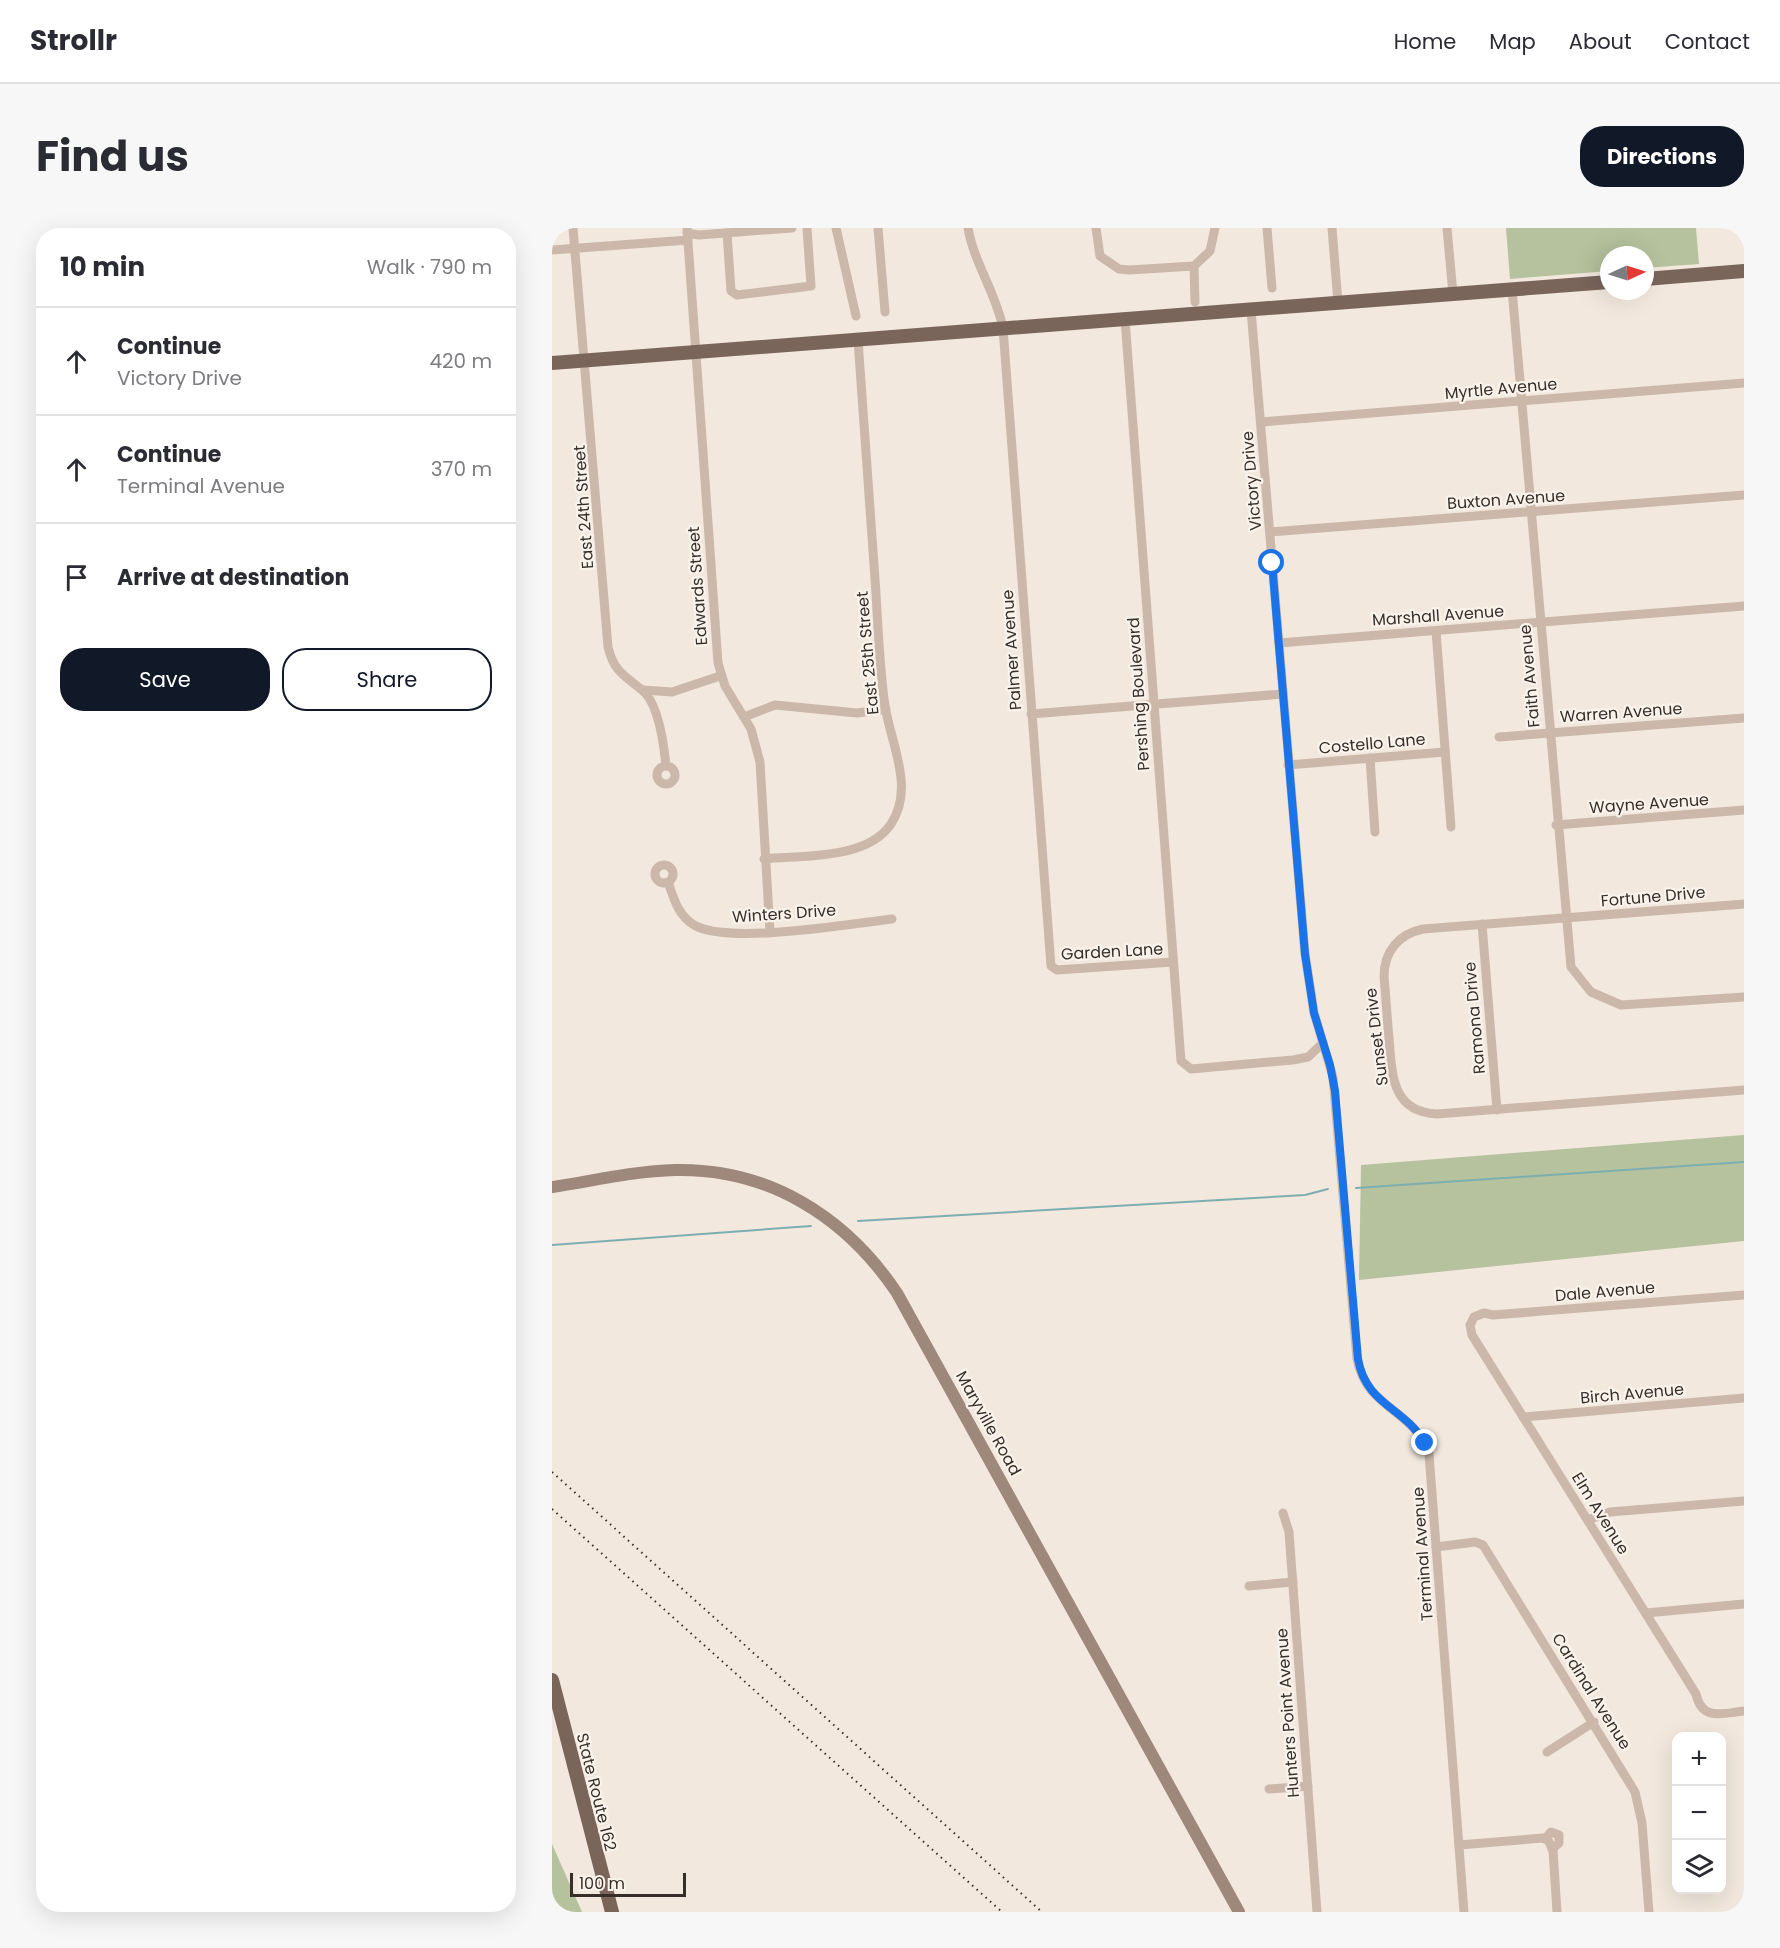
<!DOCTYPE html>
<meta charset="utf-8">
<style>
body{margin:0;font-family:Poppins,sans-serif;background:#f7f7f7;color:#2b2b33}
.controls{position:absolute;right:18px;bottom:18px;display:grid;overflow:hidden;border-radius:12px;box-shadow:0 6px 24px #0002}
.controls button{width:54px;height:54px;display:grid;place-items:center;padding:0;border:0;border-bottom:2px solid #e1e1e2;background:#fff;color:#2b2b33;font:30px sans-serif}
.compass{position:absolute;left:1048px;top:18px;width:54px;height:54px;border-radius:50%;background:#fff;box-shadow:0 6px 24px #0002;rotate:86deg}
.scale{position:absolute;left:18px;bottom:15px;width:116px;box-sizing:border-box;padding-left:6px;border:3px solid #382e29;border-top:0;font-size:16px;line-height:21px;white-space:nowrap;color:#382e29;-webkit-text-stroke:4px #faf3eb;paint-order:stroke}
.stop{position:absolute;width:18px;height:18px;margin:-14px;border:4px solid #1a73e8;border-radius:50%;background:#fff}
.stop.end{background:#1a73e8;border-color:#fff;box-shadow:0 2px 6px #0008}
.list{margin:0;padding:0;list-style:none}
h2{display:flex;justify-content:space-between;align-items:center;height:78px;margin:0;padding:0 24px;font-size:26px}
h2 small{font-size:20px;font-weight:400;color:#7c7c81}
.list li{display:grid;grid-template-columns:39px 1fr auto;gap:18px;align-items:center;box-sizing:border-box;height:108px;padding:0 24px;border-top:2px solid #e1e1e2}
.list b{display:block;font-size:22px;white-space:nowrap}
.list p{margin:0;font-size:20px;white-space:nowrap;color:#7c7c81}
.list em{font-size:20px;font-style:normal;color:#7c7c81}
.actions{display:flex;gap:12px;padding:18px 24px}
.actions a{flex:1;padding:14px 0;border:2px solid #111827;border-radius:24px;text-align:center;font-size:21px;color:#111827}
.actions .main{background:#111827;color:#fff}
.icon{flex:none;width:33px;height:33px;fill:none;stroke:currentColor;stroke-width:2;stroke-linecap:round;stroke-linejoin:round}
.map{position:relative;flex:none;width:1192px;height:1684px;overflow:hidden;border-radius:24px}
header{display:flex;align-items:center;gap:36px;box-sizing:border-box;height:84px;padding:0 30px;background:#fff;border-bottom:2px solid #e1e1e2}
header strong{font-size:28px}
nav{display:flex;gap:33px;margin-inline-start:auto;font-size:21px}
.intro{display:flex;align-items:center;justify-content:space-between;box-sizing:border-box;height:144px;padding:0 36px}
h1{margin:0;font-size:42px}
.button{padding:15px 27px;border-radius:24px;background:#111827;color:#fff;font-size:21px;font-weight:700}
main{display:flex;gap:36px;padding:0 36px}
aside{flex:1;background:#fff;border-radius:24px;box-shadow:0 6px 24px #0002}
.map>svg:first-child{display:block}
</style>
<header>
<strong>Strollr</strong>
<nav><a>Home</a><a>Map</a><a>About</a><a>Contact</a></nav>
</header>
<div class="intro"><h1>Find us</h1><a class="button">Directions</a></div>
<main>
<aside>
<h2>10 min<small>Walk · 790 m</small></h2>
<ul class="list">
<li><svg class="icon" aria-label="ahead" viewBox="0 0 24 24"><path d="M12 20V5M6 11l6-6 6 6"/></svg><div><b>Continue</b><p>Victory Drive</p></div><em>420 m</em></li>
<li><svg class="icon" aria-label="ahead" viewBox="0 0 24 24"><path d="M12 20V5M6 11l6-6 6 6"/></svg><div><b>Continue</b><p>Terminal Avenue</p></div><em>370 m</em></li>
<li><svg class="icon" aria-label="arrive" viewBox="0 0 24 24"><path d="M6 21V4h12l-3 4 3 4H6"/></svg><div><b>Arrive at destination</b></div></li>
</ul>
<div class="actions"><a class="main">Save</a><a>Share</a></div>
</aside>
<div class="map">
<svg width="1192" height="1684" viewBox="0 0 1192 1684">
<rect width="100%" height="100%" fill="#f2e8de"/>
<g fill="#b6c29e">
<polygon points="954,0 1144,0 1147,36 1093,40 1093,27 1057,27 1057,43 958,51"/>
<polygon points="1192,907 1192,1013 807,1052 809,937"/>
<polygon points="0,1616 30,1684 0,1684"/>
</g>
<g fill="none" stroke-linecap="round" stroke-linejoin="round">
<g stroke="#7daeaf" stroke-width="2">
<polyline points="804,960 1192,934"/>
<polyline points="306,993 753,967 776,961"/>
<polyline points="0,1017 259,998"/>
</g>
<g stroke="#cbb8aa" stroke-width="9">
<path d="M21 0 56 419C62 444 72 447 90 462 107 475 112 518 114 538"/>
<polyline points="135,0 166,435 173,458 199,501 208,534 218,704"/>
<polyline points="284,0 304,88"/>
<polyline points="326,0 333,84"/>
<path d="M416 0C422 35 444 65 451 100L499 738 505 742 621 734"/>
<polyline points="544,0 548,28 567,41 577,42 642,38 658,23 663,0"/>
<polyline points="715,0 720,60"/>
<polyline points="780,0 786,75"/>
<polyline points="895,0 901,66"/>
<polyline points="135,5 147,7 240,0"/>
<polyline points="175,5 179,63 185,67 259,58 255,0"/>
<polyline points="0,22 136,12"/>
<polyline points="642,38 643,74"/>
<polyline points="960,61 1019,739 1039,764 1069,777 1192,769"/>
<path d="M699 82 753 726 762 785 781 849 805 1131C815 1182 860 1179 877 1226L912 1684"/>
<polyline points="573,91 629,833 639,841 741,832 756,829 771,815"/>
<polyline points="709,194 1192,155"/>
<polyline points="718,304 1192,267"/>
<polyline points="884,403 899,599"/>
<polyline points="727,415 1192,378"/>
<polyline points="91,462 120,464 168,448"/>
<polyline points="479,486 731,466"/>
<polyline points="192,489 223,477 305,485 334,481"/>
<polyline points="947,509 1192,490"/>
<polyline points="818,530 823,604"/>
<polyline points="736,537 893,524"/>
<circle cx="114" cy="547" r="9"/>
<polyline points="1004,597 1192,582"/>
<path d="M212 631C251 627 315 632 339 596 363 560 339 516 333 478 327 436 326 393 323 351 317 271 312 191 306 112"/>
<circle cx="112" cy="646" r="9"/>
<path d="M116 654C122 671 126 687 142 697 176 717 297 696 340 691"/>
<path d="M1192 676 871 701C847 706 832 723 832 749 834 769 835 789 837 810 840 845 839 884 885 886L1192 862"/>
<polyline points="930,696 945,882"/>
<path d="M1192 1067 941 1087 932 1085 922 1089 918 1097 920 1107 1144 1466C1150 1494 1172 1485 1192 1483"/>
<polyline points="971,1189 1192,1170"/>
<polyline points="731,1285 737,1304 765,1684"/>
<polyline points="1036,1292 1058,1284 1192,1273"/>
<polyline points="884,1319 923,1314 931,1317 1083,1564 1090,1595 1097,1684"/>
<polyline points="697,1358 741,1354"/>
<polyline points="1094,1385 1192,1376"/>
<polyline points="995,1524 1042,1494"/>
<polyline points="717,1561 756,1558"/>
<polyline points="993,1611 999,1604 1007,1607 1007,1615 1000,1621"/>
<polyline points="907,1617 991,1610 996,1612 1001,1622 1005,1684"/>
</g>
<path stroke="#9e877b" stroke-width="12" d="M0 959C40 953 82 943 123 942 217 940 294 989 345 1065L687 1684"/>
<g stroke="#7a655b" stroke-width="14">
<polyline points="1093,51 1192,43"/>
<polyline points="0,135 1057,54"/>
<polyline points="0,1452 60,1684"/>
</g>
<g stroke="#382e29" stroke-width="2" stroke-dasharray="1.5 4.5" stroke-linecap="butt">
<polyline points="0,1244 490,1684"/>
<polyline points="0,1281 450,1684"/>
</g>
</g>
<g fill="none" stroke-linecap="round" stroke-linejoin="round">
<path stroke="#1a73e8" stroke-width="8" d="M720 335 753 726 762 785 778 837 783 863 806 1131C814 1177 852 1179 873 1215"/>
</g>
<g text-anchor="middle" stroke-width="4.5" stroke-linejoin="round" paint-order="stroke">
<g font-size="16" fill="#382e29" stroke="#faf3eb">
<text transform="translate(949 160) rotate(-5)" y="6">Myrtle Avenue</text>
<text transform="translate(699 253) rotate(-95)" y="6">Victory Drive</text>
<text transform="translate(954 271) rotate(-4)" y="6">Buxton Avenue</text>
<text transform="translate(31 279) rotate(-94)" y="6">East 24th Street</text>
<text transform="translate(145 358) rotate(-94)" y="6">Edwards Street</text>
<text transform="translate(886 387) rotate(-4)" y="6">Marshall Avenue</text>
<text transform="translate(459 422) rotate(-94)" y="6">Palmer Avenue</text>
<text transform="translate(315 425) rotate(-95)" y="6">East 25th Street</text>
<text transform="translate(977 448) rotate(-95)" y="6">Faith Avenue</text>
<text transform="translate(586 466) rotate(-94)" y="6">Pershing Boulevard</text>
<text transform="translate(1069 484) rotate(-4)" y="6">Warren Avenue</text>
<text transform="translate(820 515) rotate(-5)" y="6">Costello Lane</text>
<text transform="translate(1097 575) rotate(-4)" y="6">Wayne Avenue</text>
<text transform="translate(1101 668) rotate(-5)" y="6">Fortune Drive</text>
<text transform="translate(232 685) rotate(-4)" y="6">Winters Drive</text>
<text transform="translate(560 723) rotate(-3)" y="6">Garden Lane</text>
<text transform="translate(922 790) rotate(-95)" y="6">Ramona Drive</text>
<text transform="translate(824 809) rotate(-97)" y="6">Sunset Drive</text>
<text transform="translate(1053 1063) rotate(-5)" y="6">Dale Avenue</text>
<text transform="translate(1080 1165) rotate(-5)" y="6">Birch Avenue</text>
<text transform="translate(437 1195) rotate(61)" y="6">Maryville Road</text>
<text transform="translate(1049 1285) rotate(58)" y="6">Elm Avenue</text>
<text transform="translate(870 1326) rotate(-94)" y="6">Terminal Avenue</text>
<text transform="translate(1040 1463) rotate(58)" y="6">Cardinal Avenue</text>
<text transform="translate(735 1485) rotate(-94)" y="6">Hunters Point Avenue</text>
<text transform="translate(45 1564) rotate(76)" y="6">State Route 162</text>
</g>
</g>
</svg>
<div class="controls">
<button>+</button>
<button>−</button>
<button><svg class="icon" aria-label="layers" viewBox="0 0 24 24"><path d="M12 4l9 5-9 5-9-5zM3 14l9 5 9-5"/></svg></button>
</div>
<svg class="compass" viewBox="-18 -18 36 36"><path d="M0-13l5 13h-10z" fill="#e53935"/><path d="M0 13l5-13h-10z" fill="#7c7c81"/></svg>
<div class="scale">100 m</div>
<div class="stop" style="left:720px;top:335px"></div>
<div class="stop end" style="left:873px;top:1215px"></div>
</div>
</main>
